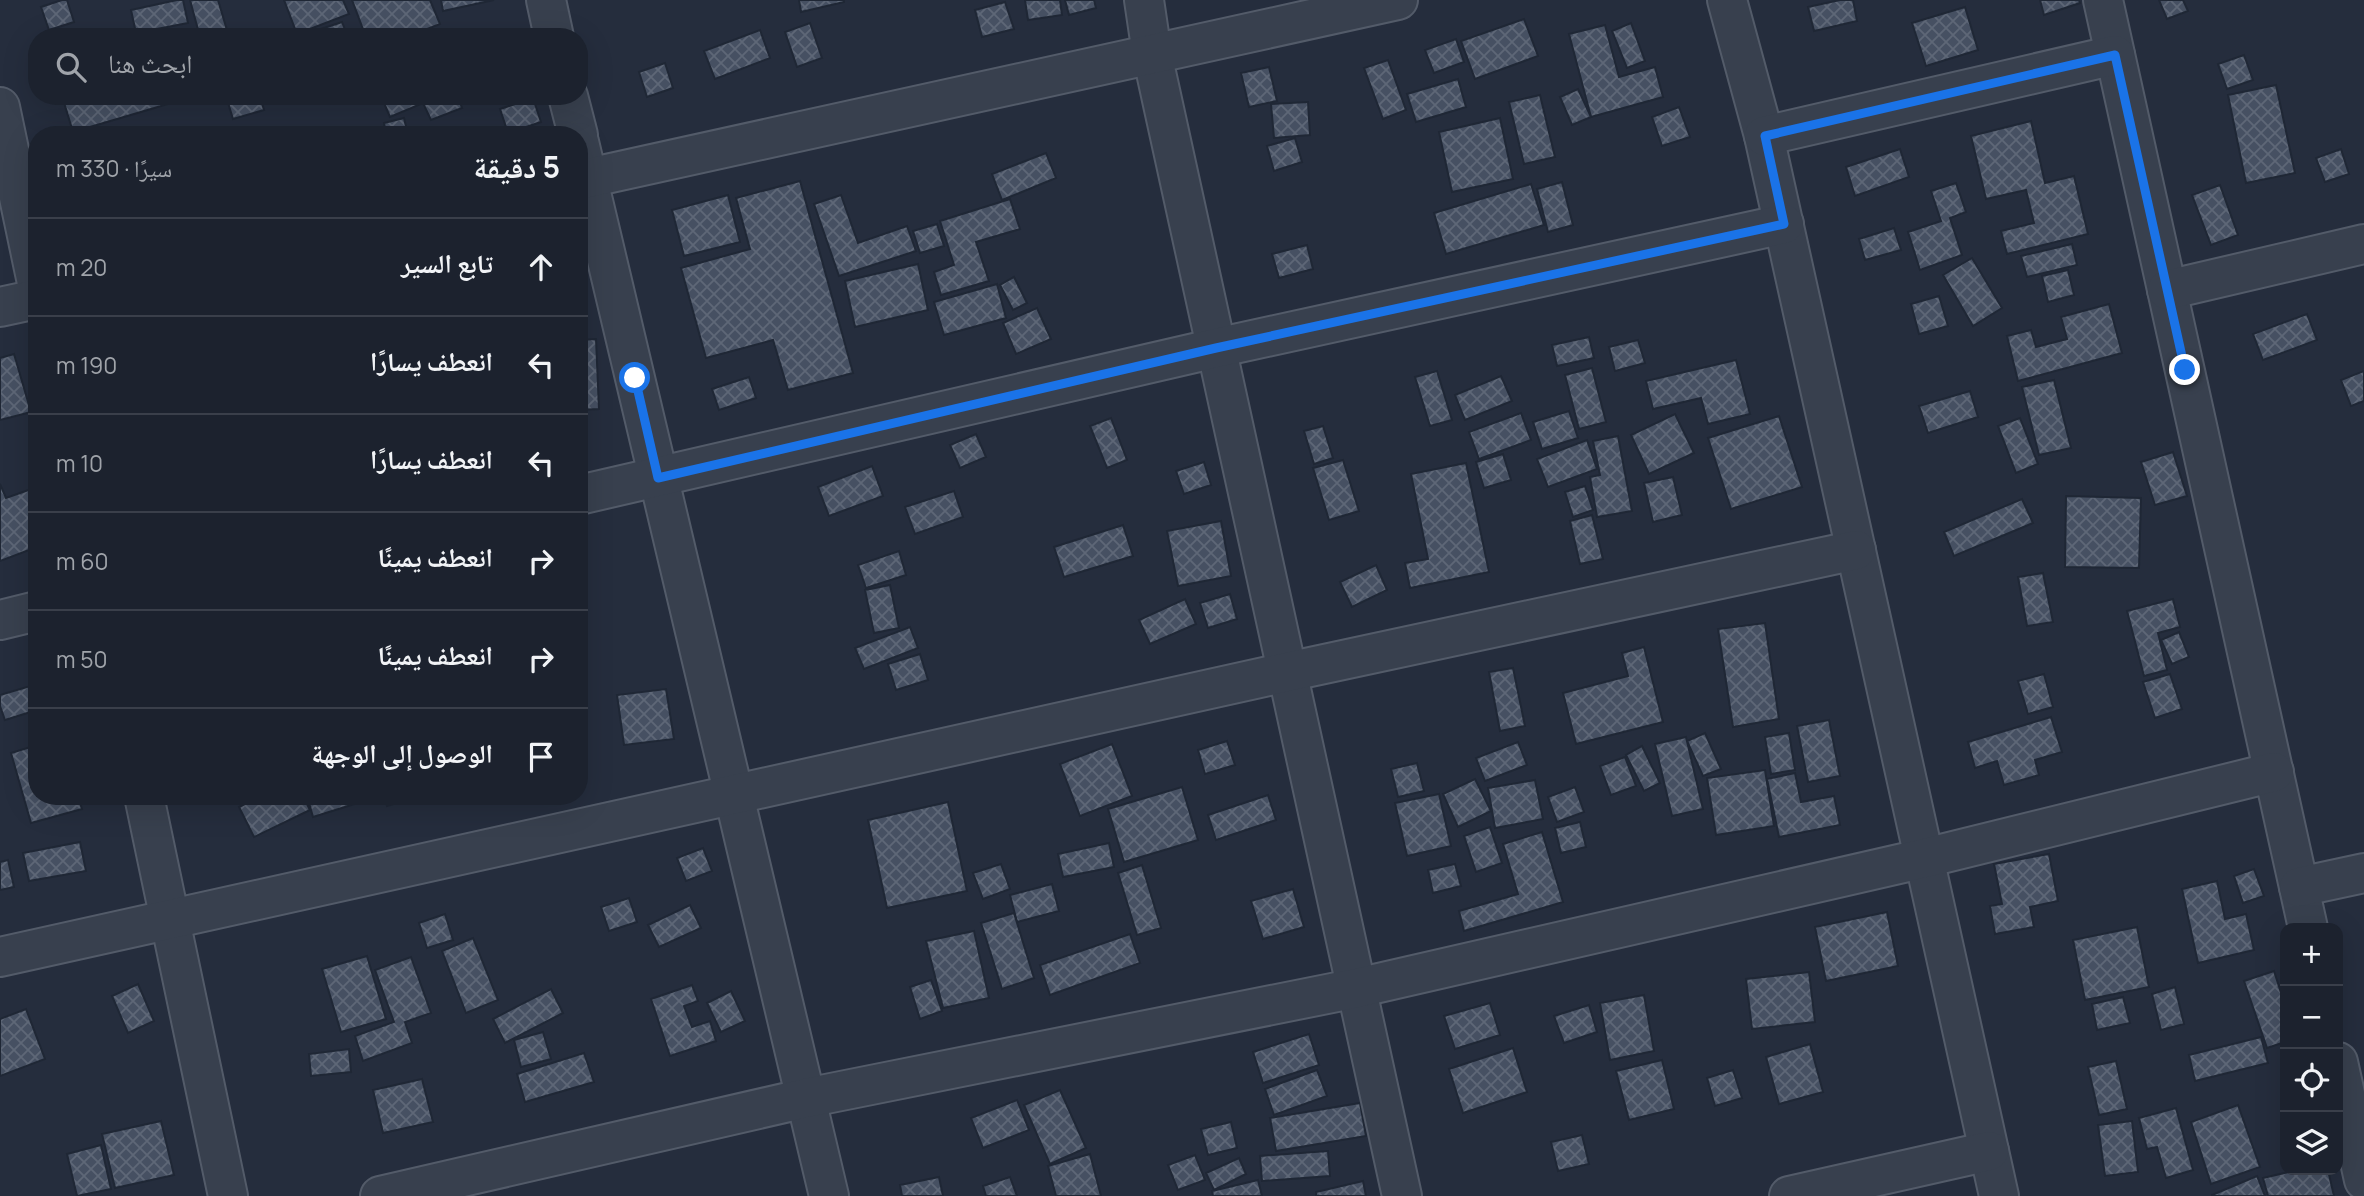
<!DOCTYPE html>
<html lang="ar">
<meta charset="utf-8">
<style>
body{margin:0;font-family:Manrope,"Noto Naskh Arabic",sans-serif;background:#292f3a;color:#f1f3f6;direction:rtl}
.controls{position:absolute;right:21px;bottom:21px;display:grid;overflow:hidden;border-radius:14px;box-shadow:0 7px 28px #0002}
.controls button{width:63px;height:63px;display:grid;place-items:center;padding:0;border:0;border-bottom:2px solid #3a3f4a;background:#1c222e;color:#f1f3f6;font:35px sans-serif}
.stop{position:absolute;width:21px;height:21px;margin:-16px;border:5px solid #1a73e8;border-radius:50%;background:#fff}
.stop.end{background:#1a73e8;border-color:#fff;box-shadow:0 2px 7px #0008}
.list{margin:0;padding:0;list-style:none}
h2{display:flex;justify-content:space-between;align-items:center;height:91px;margin:0;padding:0 28px;font-size:30px}
h2 small{font-size:23px;font-weight:400;color:#a0a4aa}
.list li{display:grid;grid-template-columns:46px 1fr auto;gap:21px;align-items:center;box-sizing:border-box;height:98px;padding:0 28px;border-top:2px solid #3a3f4a}
.list b{display:block;font-size:26px;white-space:nowrap}
.list em{font-size:23px;font-style:normal;color:#a0a4aa}
.icon{flex:none;width:38px;height:38px;fill:none;stroke:currentColor;stroke-width:2;stroke-linecap:round;stroke-linejoin:round}
.map{position:relative;flex:none;width:2364px;height:1196px;overflow:hidden;direction:ltr}
.search{position:absolute;background:#1c222e;box-shadow:0 7px 28px #0002;left:28px;top:28px;width:560px;height:77px;display:flex;align-items:center;gap:18px;box-sizing:border-box;padding:0 24px;border-radius:28px;color:#a0a4aa;font-size:26px}
.panel{position:absolute;background:#1c222e;box-shadow:0 7px 28px #0002;left:28px;top:126px;width:560px;height:679px;border-radius:28px;direction:rtl}
.map>svg:first-child{display:block}
</style>
<div class="map">
<svg width="2364" height="1196" viewBox="0 0 2364 1196">
<defs>
<pattern id="building-cross-hatch" width="8" height="8" patternUnits="userSpaceOnUse" patternTransform="scale(1.75)"><rect width="8" height="8" fill="#465062"/><path d="M0 0l8 8M0 8l8-8" fill="none" stroke="#5e6777"/></pattern>
</defs>
<rect width="100%" height="100%" fill="#252d3d"/>
<g fill="url(#building-cross-hatch)" stroke="#1f2735" stroke-width="2">
<polygon points="62,0 67,0 74,22 49,30 41,7"/>
<polygon points="177,0 183,0 188,23 136,33 131,10"/>
<polygon points="190,0 218,0 229,37 200,37"/>
<polygon points="284,0 343,0 349,14 297,34"/>
<polygon points="352,0 430,0 440,24 407,37 366,37"/>
<polygon points="441,0 494,0 443,11"/>
<polygon points="799,0 844,0 844,2 801,12"/>
<polygon points="1025,0 1060,0 1062,15 1028,20"/>
<polygon points="1065,0 1094,0 1096,8 1069,15"/>
<polygon points="1840,0 1853,0 1857,21 1814,31 1808,7"/>
<polygon points="2040,0 2079,0 2080,3 2044,15"/>
<polygon points="2159,0 2183,0 2188,11 2167,19"/>
<polygon points="1005,2 1014,29 982,37 975,10"/>
<polygon points="1965,7 1978,50 1926,66 1912,23"/>
<polygon points="1524,19 1538,56 1475,79 1461,41"/>
<polygon points="342,22 348,37 297,37"/>
<polygon points="810,23 822,58 797,67 785,32"/>
<polygon points="1631,23 1645,61 1627,68 1612,31"/>
<polygon points="1605,25 1619,77 1655,67 1663,97 1591,117 1569,34"/>
<polygon points="760,30 770,58 715,79 704,51"/>
<polygon points="1456,39 1464,62 1434,73 1425,50"/>
<polygon points="2244,55 2253,80 2227,89 2218,64"/>
<polygon points="1388,60 1406,110 1383,119 1364,68"/>
<polygon points="665,63 673,88 647,97 639,72"/>
<polygon points="1269,67 1277,101 1249,107 1241,73"/>
<polygon points="1458,79 1466,107 1416,122 1407,94"/>
<polygon points="2276,85 2295,173 2246,183 2228,95"/>
<polygon points="1578,89 1591,117 1572,125 1560,97"/>
<polygon points="1540,95 1555,157 1524,164 1509,102"/>
<polygon points="62,96 195,96 73,132"/>
<polygon points="226,96 260,96 264,110 233,119"/>
<polygon points="381,96 458,96 462,108 431,120 423,103 390,117"/>
<polygon points="533,98 541,122 508,133 500,109"/>
<polygon points="1308,102 1310,135 1274,138 1271,104"/>
<polygon points="1679,107 1690,137 1662,146 1652,117"/>
<polygon points="404,118 408,135 386,135 384,123"/>
<polygon points="1500,118 1513,179 1452,192 1439,132"/>
<polygon points="2031,121 2045,183 2074,176 2088,234 2007,254 2001,231 2034,223 2026,190 1986,199 1971,136"/>
<polygon points="1295,138 1302,162 1274,171 1267,146"/>
<polygon points="1900,149 1909,177 1855,196 1846,167"/>
<polygon points="2341,149 2349,174 2325,182 2316,158"/>
<polygon points="1046,153 1056,178 1002,200 992,174"/>
<polygon points="800,181 853,373 788,390 773,340 706,358 681,268 750,249 736,198"/>
<polygon points="1562,182 1573,225 1548,232 1537,189"/>
<polygon points="1956,183 1966,212 1950,218 1962,255 1920,270 1908,232 1941,221 1931,191"/>
<polygon points="1531,184 1544,225 1446,254 1434,213"/>
<polygon points="2220,185 2238,235 2211,245 2192,195"/>
<polygon points="728,195 740,242 684,256 672,210"/>
<polygon points="841,195 858,243 907,226 916,251 839,276 814,204"/>
<polygon points="1010,199 1020,229 976,242 989,281 941,295 934,272 954,265 940,221"/>
<polygon points="937,224 944,246 920,253 913,231"/>
<polygon points="1894,228 1901,250 1865,260 1859,239"/>
<polygon points="2072,244 2077,265 2027,277 2021,256"/>
<polygon points="1307,245 1313,269 1279,278 1272,254"/>
<polygon points="1972,258 2002,308 1973,326 1943,275"/>
<polygon points="918,264 928,310 855,327 845,281"/>
<polygon points="2068,270 2074,295 2048,302 2042,276"/>
<polygon points="1014,277 1027,303 1013,310 1000,285"/>
<polygon points="997,284 1006,318 944,335 934,302"/>
<polygon points="1939,296 1948,326 1919,334 1911,304"/>
<polygon points="2109,304 2122,353 2018,381 2007,336 2031,330 2036,347 2067,339 2061,317"/>
<polygon points="1037,308 1051,339 1016,354 1003,323"/>
<polygon points="2307,314 2317,340 2263,360 2253,334"/>
<polygon points="1589,337 1594,358 1557,366 1552,345"/>
<polygon points="596,339 599,409 579,410 579,340"/>
<polygon points="1638,340 1645,363 1615,371 1609,347"/>
<polygon points="14,354 31,412 0,420 0,358"/>
<polygon points="1736,360 1750,414 1708,424 1701,398 1653,409 1646,381"/>
<polygon points="1592,368 1606,422 1579,429 1565,375"/>
<polygon points="1437,371 1452,420 1430,426 1415,377"/>
<polygon points="2364,371 2364,401 2351,406 2341,380"/>
<polygon points="1501,376 1512,401 1465,420 1455,395"/>
<polygon points="749,377 756,398 719,410 712,389"/>
<polygon points="2054,380 2071,448 2039,455 2022,387"/>
<polygon points="1970,391 1978,417 1928,433 1919,406"/>
<polygon points="1569,411 1578,438 1542,449 1533,422"/>
<polygon points="1521,413 1531,440 1479,459 1469,432"/>
<polygon points="1675,414 1694,453 1649,474 1631,435"/>
<polygon points="1779,416 1802,487 1731,509 1708,438"/>
<polygon points="1111,418 1127,460 1107,468 1090,426"/>
<polygon points="2020,418 2038,464 2016,473 1998,426"/>
<polygon points="1323,426 1333,458 1314,464 1304,431"/>
<polygon points="976,434 986,457 960,468 950,445"/>
<polygon points="1618,436 1632,511 1597,517 1590,477 1600,475 1593,441"/>
<polygon points="1587,440 1597,469 1548,487 1537,459"/>
<polygon points="2173,452 2187,496 2155,505 2141,462"/>
<polygon points="1503,454 1511,480 1484,488 1476,462"/>
<polygon points="1343,460 1359,511 1329,520 1313,468"/>
<polygon points="1204,462 1211,485 1184,494 1176,471"/>
<polygon points="1466,463 1489,572 1410,588 1405,563 1428,559 1411,474"/>
<polygon points="872,466 883,496 829,516 818,487"/>
<polygon points="1673,477 1682,515 1653,522 1644,483"/>
<polygon points="0,484 6,498 37,487 37,547 0,561"/>
<polygon points="1585,486 1593,510 1573,517 1565,492"/>
<polygon points="954,491 963,517 915,534 905,507"/>
<polygon points="2066,496 2141,498 2139,568 2065,567"/>
<polygon points="2022,499 2033,523 1954,556 1944,532"/>
<polygon points="1592,515 1603,559 1580,564 1570,521"/>
<polygon points="1221,521 1231,576 1178,586 1167,531"/>
<polygon points="1123,525 1133,556 1064,577 1054,547"/>
<polygon points="899,551 906,575 866,588 858,565"/>
<polygon points="1376,565 1387,590 1352,607 1340,582"/>
<polygon points="2043,573 2053,622 2027,626 2018,577"/>
<polygon points="890,585 899,628 874,633 865,590"/>
<polygon points="1230,594 1237,619 1208,628 1200,603"/>
<polygon points="1185,599 1196,624 1150,644 1139,620"/>
<polygon points="2173,599 2180,627 2158,633 2167,670 2144,676 2127,611"/>
<polygon points="1765,623 1779,719 1733,727 1718,629"/>
<polygon points="910,627 918,648 864,669 855,648"/>
<polygon points="2179,632 2189,657 2172,664 2161,640"/>
<polygon points="1644,647 1663,722 1576,744 1563,693 1628,676 1622,653"/>
<polygon points="920,654 928,680 896,690 888,664"/>
<polygon points="1513,668 1525,726 1500,731 1489,672"/>
<polygon points="2044,674 2053,707 2028,714 2018,681"/>
<polygon points="2170,674 2182,709 2155,718 2143,682"/>
<polygon points="37,684 37,710 5,720 0,706 0,695"/>
<polygon points="666,689 674,739 624,745 617,695"/>
<polygon points="2051,717 2062,752 2035,760 2039,775 2004,785 1997,761 1975,768 1968,742"/>
<polygon points="1829,720 1840,776 1808,782 1797,726"/>
<polygon points="1705,733 1721,769 1703,776 1687,741"/>
<polygon points="1789,733 1795,770 1771,774 1765,737"/>
<polygon points="1686,737 1703,809 1672,816 1655,744"/>
<polygon points="1227,741 1235,765 1205,774 1198,750"/>
<polygon points="1518,742 1527,765 1485,781 1476,758"/>
<polygon points="1112,744 1132,796 1080,816 1060,764"/>
<polygon points="37,745 37,796 78,796 82,809 31,823 11,753"/>
<polygon points="1642,746 1660,783 1644,791 1626,755"/>
<polygon points="1625,757 1636,786 1611,795 1600,766"/>
<polygon points="1417,763 1424,791 1398,797 1391,769"/>
<polygon points="1765,770 1774,826 1716,835 1707,778"/>
<polygon points="1795,773 1801,802 1834,796 1840,825 1779,837 1767,779"/>
<polygon points="1475,779 1491,811 1458,827 1443,794"/>
<polygon points="1535,780 1543,819 1495,828 1488,788"/>
<polygon points="1182,787 1198,840 1124,862 1108,809"/>
<polygon points="1575,787 1584,812 1557,822 1548,797"/>
<polygon points="1439,794 1451,846 1407,856 1395,803"/>
<polygon points="1268,795 1276,820 1216,840 1208,815"/>
<polygon points="261,796 303,796 310,810 254,837 239,807"/>
<polygon points="307,796 380,796 313,817"/>
<polygon points="384,796 409,796 410,799 387,806"/>
<polygon points="948,802 967,891 887,908 868,820"/>
<polygon points="1580,822 1586,847 1561,853 1555,828"/>
<polygon points="1490,827 1502,863 1476,872 1464,836"/>
<polygon points="1542,832 1563,902 1464,931 1459,911 1518,894 1503,844"/>
<polygon points="80,842 86,871 29,881 23,853"/>
<polygon points="1109,843 1114,867 1063,877 1058,854"/>
<polygon points="703,848 712,871 686,881 677,858"/>
<polygon points="2049,854 2058,901 2030,907 2034,927 1995,934 1990,906 2002,904 1994,864"/>
<polygon points="8,860 14,887 0,890 0,862"/>
<polygon points="1001,864 1010,889 983,899 973,873"/>
<polygon points="1455,864 1461,886 1433,893 1428,870"/>
<polygon points="1142,865 1161,928 1137,935 1118,873"/>
<polygon points="2254,869 2264,896 2243,903 2234,876"/>
<polygon points="2217,881 2225,919 2246,914 2254,950 2198,963 2182,889"/>
<polygon points="1052,884 1059,911 1017,922 1010,895"/>
<polygon points="1293,889 1304,927 1263,939 1251,901"/>
<polygon points="629,898 637,922 609,931 601,907"/>
<polygon points="690,905 701,928 659,947 648,925"/>
<polygon points="1887,912 1898,966 1826,981 1815,927"/>
<polygon points="1014,913 1034,978 1002,989 981,923"/>
<polygon points="445,914 453,940 427,948 419,923"/>
<polygon points="2137,927 2149,987 2085,1000 2073,940"/>
<polygon points="974,931 989,998 943,1008 926,941"/>
<polygon points="1130,934 1140,963 1050,995 1040,965"/>
<polygon points="473,938 498,1000 466,1013 442,951"/>
<polygon points="367,956 386,1019 341,1032 322,969"/>
<polygon points="411,957 431,1013 405,1022 412,1043 363,1061 355,1036 394,1022 375,970"/>
<polygon points="2274,971 2285,1005 2285,1042 2267,1048 2244,981"/>
<polygon points="1809,972 1815,1022 1752,1029 1746,979"/>
<polygon points="931,980 942,1011 920,1019 910,987"/>
<polygon points="138,984 154,1021 128,1033 112,996"/>
<polygon points="692,985 698,1001 684,1006 692,1027 710,1021 716,1041 670,1056 651,999"/>
<polygon points="2175,987 2184,1024 2161,1030 2152,994"/>
<polygon points="551,989 563,1013 505,1043 493,1019"/>
<polygon points="731,991 745,1021 721,1032 707,1003"/>
<polygon points="1644,995 1654,1051 1610,1060 1600,1003"/>
<polygon points="2123,997 2130,1023 2097,1030 2092,1004"/>
<polygon points="1490,1003 1500,1035 1455,1049 1444,1016"/>
<polygon points="1589,1005 1597,1032 1564,1043 1554,1016"/>
<polygon points="26,1009 45,1059 0,1076 0,1019"/>
<polygon points="543,1032 551,1059 521,1067 514,1040"/>
<polygon points="1309,1034 1319,1065 1263,1083 1253,1052"/>
<polygon points="2261,1037 2268,1063 2195,1081 2189,1055"/>
<polygon points="1810,1044 1823,1092 1779,1104 1766,1057"/>
<polygon points="1513,1048 1527,1092 1463,1113 1449,1069"/>
<polygon points="349,1049 351,1072 311,1076 309,1054"/>
<polygon points="584,1053 594,1082 525,1102 517,1074"/>
<polygon points="1662,1060 1674,1109 1629,1120 1616,1071"/>
<polygon points="2116,1061 2127,1109 2099,1115 2088,1067"/>
<polygon points="1317,1070 1327,1096 1274,1115 1265,1089"/>
<polygon points="1733,1070 1742,1098 1715,1106 1707,1078"/>
<polygon points="422,1079 433,1122 383,1133 373,1090"/>
<polygon points="1060,1090 1086,1148 1050,1164 1024,1105"/>
<polygon points="1017,1100 1029,1130 983,1148 971,1118"/>
<polygon points="1360,1103 1366,1136 1276,1151 1270,1118"/>
<polygon points="2238,1105 2260,1167 2211,1184 2191,1122"/>
<polygon points="2176,1108 2193,1170 2166,1178 2157,1147 2147,1149 2139,1118"/>
<polygon points="161,1121 174,1175 115,1188 102,1134"/>
<polygon points="2132,1121 2138,1172 2105,1176 2098,1125"/>
<polygon points="1231,1122 1237,1148 1208,1155 1201,1129"/>
<polygon points="1582,1135 1589,1164 1558,1171 1551,1142"/>
<polygon points="101,1145 111,1189 77,1196 67,1154"/>
<polygon points="1328,1151 1330,1176 1262,1181 1260,1156"/>
<polygon points="1090,1154 1101,1196 1056,1196 1048,1166"/>
<polygon points="1195,1155 1205,1180 1178,1190 1168,1165"/>
<polygon points="1239,1158 1246,1174 1214,1190 1206,1173"/>
<polygon points="2297,1170 2328,1170 2334,1196 2268,1196 2263,1178"/>
<polygon points="2257,1176 2265,1196 2212,1196 2212,1195"/>
<polygon points="939,1177 943,1196 902,1196 900,1185"/>
<polygon points="1010,1177 1017,1196 986,1196 983,1186"/>
<polygon points="1258,1180 1262,1196 1213,1196 1212,1191"/>
<polygon points="1363,1181 1366,1196 1316,1196 1316,1192"/>
</g>
<g fill="none" stroke-linecap="round" stroke-linejoin="round">
<g stroke="#535b69" stroke-width="42">
<g id="street">
<polyline points="546,0 554,37"/>
<polyline points="1144,0 1152,54 1402,1196"/>
<polyline points="1727,0 1764,136 1999,1196"/>
<polyline points="2103,0 2308,928"/>
<polyline points="568,96 578,135"/>
<polyline points="0,107 37,283"/>
<polyline points="1764,136 2115,55"/>
<polyline points="579,142 829,1196"/>
<polyline points="579,180 1398,0"/>
<polyline points="2167,290 2364,244"/>
<polyline points="0,307 37,299"/>
<polyline points="579,495 1216,348 1784,224"/>
<polyline points="0,620 37,611"/>
<polyline points="144,796 228,1196"/>
<polyline points="2299,887 2364,873"/>
<polyline points="0,957 1287,672 1856,550"/>
<polyline points="2338,1062 2364,1180"/>
<polyline points="380,1196 806,1098 1357,988 1925,858 2274,772"/>
<polyline points="1789,1196 1989,1151"/>
</g>
</g>
<use href="#street" stroke="#38404e" stroke-width="38"/>
</g>
<g fill="none" stroke-linecap="round" stroke-linejoin="round">
<polyline stroke="#1a73e8" stroke-width="9" points="635,378 658,478 1216,348 1784,224 1765,136 2115,55 2185,370"/>
</g>
</svg>
<div class="controls">
<button>+</button>
<button>−</button>
<button><svg class="icon" aria-label="locate" viewBox="0 0 24 24"><circle cx="12" cy="12" r="6"/><path d="M12 2v4M12 18v4M2 12h4M18 12h4"/></svg></button>
<button><svg class="icon" aria-label="layers" viewBox="0 0 24 24"><path d="M12 4l9 5-9 5-9-5zM3 14l9 5 9-5"/></svg></button>
</div>
<div class="stop" style="left:635px;top:378px"></div>
<div class="stop end" style="left:2185px;top:370px"></div>
<div class="search"><svg class="icon" aria-label="search" viewBox="0 0 24 24"><circle cx="10" cy="10" r="6"/><path d="M15 15l6 6"/></svg>ابحث هنا</div>
<section class="panel">
<h2>5 دقيقة<small>سيرًا · 330 m</small></h2>
<ul class="list">
<li><svg class="icon" aria-label="ahead" viewBox="0 0 24 24"><path d="M12 20V5M6 11l6-6 6 6"/></svg><div><b>تابع السير</b></div><em>20 m</em></li>
<li><svg class="icon" aria-label="left" viewBox="0 0 24 24"><path d="M17 20v-9H6M10 6l-5 5 5 5"/></svg><div><b>انعطف يسارًا</b></div><em>190 m</em></li>
<li><svg class="icon" aria-label="left" viewBox="0 0 24 24"><path d="M17 20v-9H6M10 6l-5 5 5 5"/></svg><div><b>انعطف يسارًا</b></div><em>10 m</em></li>
<li><svg class="icon" aria-label="right" viewBox="0 0 24 24"><path d="M7 20v-9h11M14 6l5 5-5 5"/></svg><div><b>انعطف يمينًا</b></div><em>60 m</em></li>
<li><svg class="icon" aria-label="right" viewBox="0 0 24 24"><path d="M7 20v-9h11M14 6l5 5-5 5"/></svg><div><b>انعطف يمينًا</b></div><em>50 m</em></li>
<li><svg class="icon" aria-label="arrive" viewBox="0 0 24 24"><path d="M6 21V4h12l-3 4 3 4H6"/></svg><div><b>الوصول إلى الوجهة</b></div></li>
</ul>
</section>
</div>
